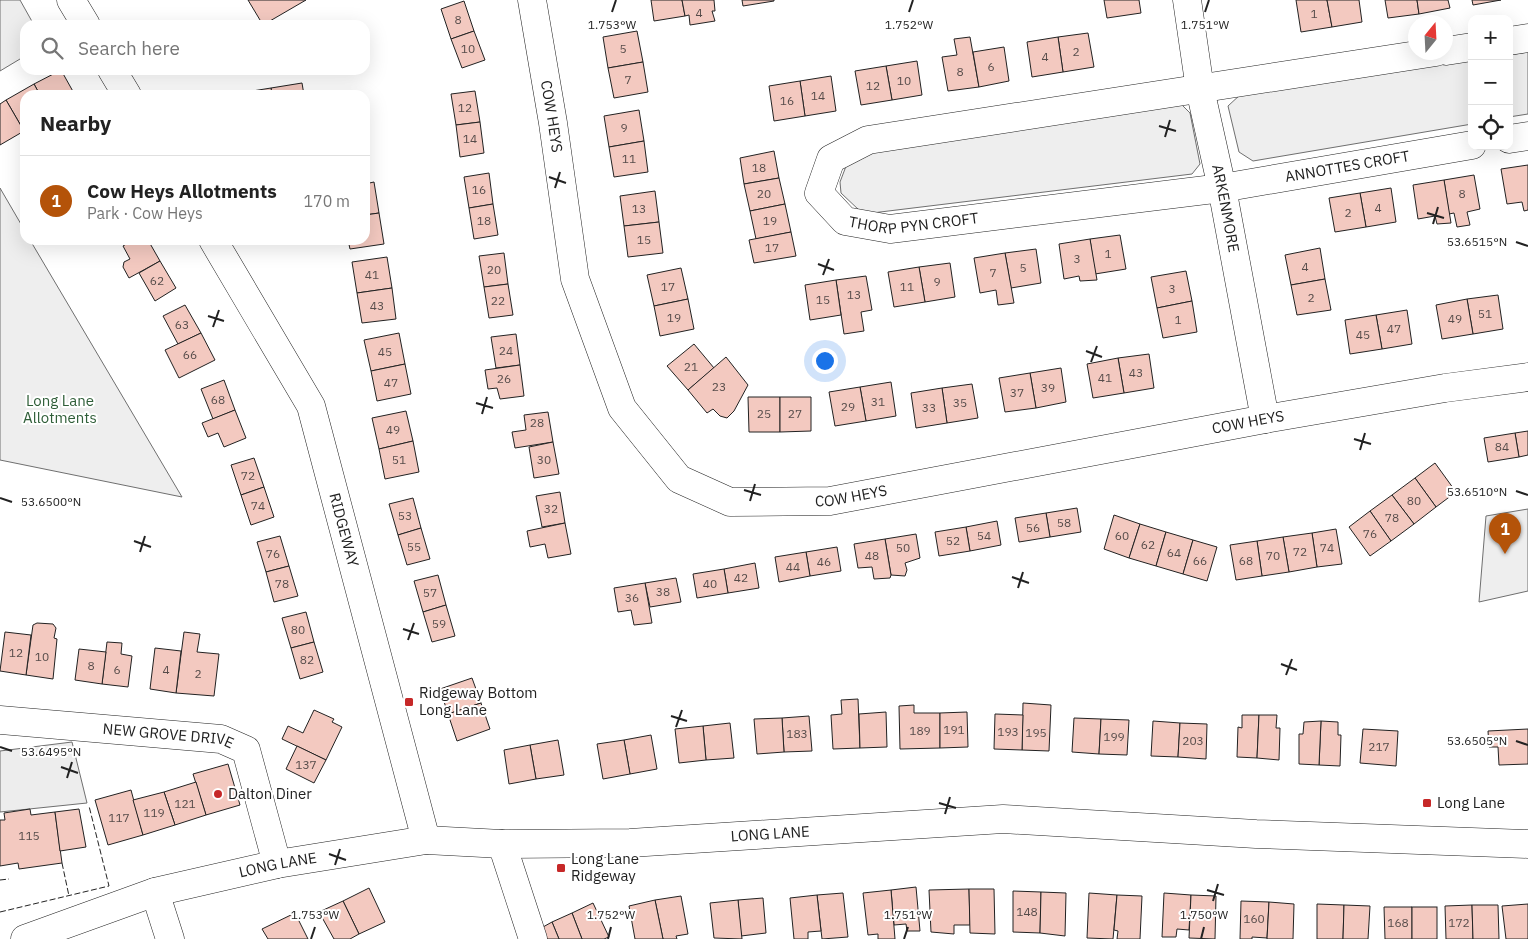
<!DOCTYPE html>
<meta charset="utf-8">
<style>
body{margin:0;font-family:"IBM Plex Sans",sans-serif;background:#f6f6f6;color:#222}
.controls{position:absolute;right:15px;top:15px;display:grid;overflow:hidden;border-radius:10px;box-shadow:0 5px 20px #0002}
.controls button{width:45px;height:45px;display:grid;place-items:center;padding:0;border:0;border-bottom:1px solid #e0e0e0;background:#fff;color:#222;font:25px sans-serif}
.compass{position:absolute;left:1408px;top:15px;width:45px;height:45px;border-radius:50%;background:#fff;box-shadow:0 5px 20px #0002;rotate:18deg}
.you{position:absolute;left:824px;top:360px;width:18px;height:18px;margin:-12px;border:4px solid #fff;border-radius:50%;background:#1a73e8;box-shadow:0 0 0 8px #1a73e833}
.badge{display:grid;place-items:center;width:32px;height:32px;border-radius:50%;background:#b45309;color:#fff;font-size:16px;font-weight:700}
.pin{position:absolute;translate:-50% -41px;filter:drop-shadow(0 1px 2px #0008)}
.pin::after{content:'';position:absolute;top:26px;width:18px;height:15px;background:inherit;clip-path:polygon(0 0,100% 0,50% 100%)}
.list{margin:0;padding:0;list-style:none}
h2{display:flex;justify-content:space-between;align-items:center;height:65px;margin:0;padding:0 20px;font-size:21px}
h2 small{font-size:16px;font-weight:400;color:#767676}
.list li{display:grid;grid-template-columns:32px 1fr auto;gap:15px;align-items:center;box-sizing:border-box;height:90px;padding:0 20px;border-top:1px solid #e0e0e0}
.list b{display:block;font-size:19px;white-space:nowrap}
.list p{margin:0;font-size:16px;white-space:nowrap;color:#767676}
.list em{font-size:16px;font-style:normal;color:#767676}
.icon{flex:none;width:28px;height:28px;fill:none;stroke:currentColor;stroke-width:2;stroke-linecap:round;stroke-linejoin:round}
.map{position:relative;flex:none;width:1528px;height:939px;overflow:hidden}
.search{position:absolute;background:#fff;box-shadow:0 5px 20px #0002;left:20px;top:20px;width:350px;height:55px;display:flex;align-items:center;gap:12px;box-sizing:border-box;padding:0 18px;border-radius:15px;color:#767676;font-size:19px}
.panel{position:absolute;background:#fff;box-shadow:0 5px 20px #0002;left:20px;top:90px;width:350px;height:155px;border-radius:15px}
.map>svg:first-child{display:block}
</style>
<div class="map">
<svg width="1528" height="939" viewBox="0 0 1528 939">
<rect width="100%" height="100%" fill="#fff"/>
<g fill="#eee" stroke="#6f6f6f">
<polygon points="1528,52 1528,114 1509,117 1509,55"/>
<polygon points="1472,60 1472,124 1253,161 1239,152 1228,106 1241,94"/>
<polygon points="1181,104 1190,113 1200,164 1192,174 872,213 860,211 841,193 840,182 848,161 866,152"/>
<polygon points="0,188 25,231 25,240 30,240 182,497 0,460"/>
<polygon points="1528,509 1528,591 1479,602 1486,516"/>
</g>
<g fill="#ededed" stroke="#6f6f6f">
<polygon points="0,0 20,0 34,25 25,25 25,56 0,71"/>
<polygon points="72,742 87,803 0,812 0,751"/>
</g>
<g fill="#f3c9c0" stroke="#222">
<polygon points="248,0 306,0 263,25"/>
<polygon points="651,0 682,0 685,16 654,21"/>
<polygon points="682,0 714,0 715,11 712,11 715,21 690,25 689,15 685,16"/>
<polygon points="742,0 774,0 774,1 743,6"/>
<polygon points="1104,0 1139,0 1141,13 1107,18"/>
<polygon points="1296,0 1327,0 1332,27 1301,32"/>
<polygon points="1327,0 1359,0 1362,22 1332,27"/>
<polygon points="1385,0 1417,0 1419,14 1388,18"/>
<polygon points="1417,0 1448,0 1450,8 1419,14"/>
<polygon points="1472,0 1501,0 1473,5"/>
<polygon points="464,1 474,31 451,39 441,9"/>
<polygon points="474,31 485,60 462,68 451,39"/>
<polygon points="637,31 643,62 608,68 603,37"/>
<polygon points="1088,33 1094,67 1063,72 1058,37"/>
<polygon points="970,37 979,87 948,91 942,57 957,55 954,39"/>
<polygon points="1058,37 1063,72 1032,77 1027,42"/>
<polygon points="1004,47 1009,81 979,87 973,52"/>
<polygon points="917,61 922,95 892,100 886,66"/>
<polygon points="643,62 648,92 614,98 608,68"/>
<polygon points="886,66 892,100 861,105 855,71"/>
<polygon points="61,70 75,95 40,95 34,84"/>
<polygon points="831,76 836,111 805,116 800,81"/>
<polygon points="800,81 805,116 774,121 769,86"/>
<polygon points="302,83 304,95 272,95 271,88"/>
<polygon points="34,84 40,95 25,95 24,131 6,100"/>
<polygon points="271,88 272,95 240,95 240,93"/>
<polygon points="475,91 480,122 456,125 451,94"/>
<polygon points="6,100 24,131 0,145 0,104"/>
<polygon points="639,110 644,141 609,147 604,116"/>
<polygon points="480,122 484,153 460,157 456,125"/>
<polygon points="644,141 648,172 614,177 609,147"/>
<polygon points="774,151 779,178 744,184 740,158"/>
<polygon points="1528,165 1528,210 1524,211 1522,202 1507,204 1501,169"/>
<polygon points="489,173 493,204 469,208 464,177"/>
<polygon points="1474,175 1480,209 1467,212 1470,225 1457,227 1454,213 1449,214 1444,180"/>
<polygon points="779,178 785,204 750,211 744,184"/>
<polygon points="1444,180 1451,223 1437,224 1435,216 1418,219 1413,185"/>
<polygon points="374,182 379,213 365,215 365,184"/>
<polygon points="1391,188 1396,222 1366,227 1360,193"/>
<polygon points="655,191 659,222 624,226 620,196"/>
<polygon points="1360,193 1366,227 1335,232 1329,198"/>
<polygon points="493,204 498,235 474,239 469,208"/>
<polygon points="785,204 791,232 756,239 750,211"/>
<polygon points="379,213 384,244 350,249 348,240 365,240 365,215"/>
<polygon points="659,222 663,253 628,257 624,226"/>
<polygon points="791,232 796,256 754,263 749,240"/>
<polygon points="1120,235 1126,269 1095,274 1090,239"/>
<polygon points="1090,239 1097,280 1080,281 1079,276 1064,279 1059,244"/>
<polygon points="133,240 148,240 160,261 129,278 123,267 124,262 130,259 123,246"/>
<polygon points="1320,248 1325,279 1291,285 1285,255"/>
<polygon points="1036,249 1041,283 1011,288 1005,253"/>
<polygon points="504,253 508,284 484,287 479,256"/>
<polygon points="1005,253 1014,303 998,305 996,290 980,293 974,258"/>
<polygon points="387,257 392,288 357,293 352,262"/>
<polygon points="160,261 176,288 155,301 139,273"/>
<polygon points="950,263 955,297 925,302 919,267"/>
<polygon points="919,267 925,302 894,307 888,272"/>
<polygon points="681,268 688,299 654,306 647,275"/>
<polygon points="1186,271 1192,301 1157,308 1151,277"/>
<polygon points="866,276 872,310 861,312 864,331 844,334 836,280"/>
<polygon points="1325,279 1331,310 1297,315 1291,285"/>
<polygon points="836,280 841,315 810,320 805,285"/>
<polygon points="508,284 513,315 489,318 484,287"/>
<polygon points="392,288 396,319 362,323 357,293"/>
<polygon points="1498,295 1503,329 1473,334 1467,299"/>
<polygon points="688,299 694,329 660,336 654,306"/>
<polygon points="1467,299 1473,334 1442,339 1436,305"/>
<polygon points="1192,301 1197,332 1163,338 1157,308"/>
<polygon points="185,305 201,333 178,344 163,316"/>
<polygon points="1407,310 1412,344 1382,349 1376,315"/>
<polygon points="1376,315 1382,349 1350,354 1345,320"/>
<polygon points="201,333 215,360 179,378 165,350"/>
<polygon points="399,333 405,364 371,371 364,340"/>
<polygon points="516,334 520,365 496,368 491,337"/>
<polygon points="694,344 714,368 688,390 667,366"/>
<polygon points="1149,354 1154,388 1124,393 1118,358"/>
<polygon points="726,357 748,385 734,411 727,418 720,416 713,409 707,413 688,390"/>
<polygon points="1118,358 1124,393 1093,398 1087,364"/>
<polygon points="405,364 411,394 377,401 371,371"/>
<polygon points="520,365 524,396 500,399 497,388 488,389 485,370"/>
<polygon points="1061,368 1066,402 1036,408 1030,373"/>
<polygon points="1030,373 1036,408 1005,412 999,378"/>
<polygon points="224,380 235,410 213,419 201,389"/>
<polygon points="891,382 896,416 866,421 860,387"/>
<polygon points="972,384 978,418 947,423 942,388"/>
<polygon points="860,387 866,421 835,426 829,392"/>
<polygon points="942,388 947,423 916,428 911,393"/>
<polygon points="748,397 780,397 780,432 749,432"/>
<polygon points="780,397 811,397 811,431 780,432"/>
<polygon points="235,410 246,438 224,447 218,433 208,437 202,423"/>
<polygon points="406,411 413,441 379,449 372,418"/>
<polygon points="548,412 553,442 515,448 512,432 526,430 524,415"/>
<polygon points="1528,431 1528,455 1519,457 1515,433"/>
<polygon points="1515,433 1519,457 1488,462 1484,438"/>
<polygon points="413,441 419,472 385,479 379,449"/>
<polygon points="553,442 559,474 534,478 529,447"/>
<polygon points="254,458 264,487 241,495 231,465"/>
<polygon points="1435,463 1456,492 1436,507 1415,478"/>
<polygon points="1415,478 1436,507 1414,524 1392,495"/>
<polygon points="264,487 274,517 251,525 241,495"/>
<polygon points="560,492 565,523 542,527 536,496"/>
<polygon points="1392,495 1414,524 1391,541 1370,511"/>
<polygon points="413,498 421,528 398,535 389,504"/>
<polygon points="1077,508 1081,532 1050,537 1046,513"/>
<polygon points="1370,511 1391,541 1370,556 1349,527"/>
<polygon points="1046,513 1050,537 1019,542 1015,518"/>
<polygon points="1114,515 1140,524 1129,558 1104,549"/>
<polygon points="997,521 1001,545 970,551 966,527"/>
<polygon points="565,523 571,554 548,558 545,544 530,547 527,531"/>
<polygon points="1140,524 1166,532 1156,566 1129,558"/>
<polygon points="966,527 970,551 939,556 935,532"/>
<polygon points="421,528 430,559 407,565 398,535"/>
<polygon points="1336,529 1342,564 1317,567 1312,533"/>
<polygon points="1166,532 1193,540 1183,574 1156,566"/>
<polygon points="1312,533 1317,567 1289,572 1283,537"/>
<polygon points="916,534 920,558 905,563 907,570 905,576 891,575 885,539"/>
<polygon points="280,536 289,566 266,572 257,542"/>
<polygon points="1283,537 1289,572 1262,576 1257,541"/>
<polygon points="885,539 891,575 890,578 874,579 872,567 858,568 854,544"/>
<polygon points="1193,540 1217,547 1207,581 1183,574"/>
<polygon points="1257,541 1262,576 1236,580 1230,545"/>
<polygon points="837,547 841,571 810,576 806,552"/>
<polygon points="806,552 810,576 779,582 775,557"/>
<polygon points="755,563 759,588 728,593 724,569"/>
<polygon points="289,566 298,596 274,602 266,572"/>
<polygon points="724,569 728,593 697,598 693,574"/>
<polygon points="438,575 446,605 423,612 414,581"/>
<polygon points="676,578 681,602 650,607 645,583"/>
<polygon points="645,583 652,623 634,625 631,610 618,612 614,588"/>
<polygon points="446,605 455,636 432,642 423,612"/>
<polygon points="306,612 314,642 291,648 282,618"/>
<polygon points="37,623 53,624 56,628 54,638 57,639 53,679 26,675 33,625"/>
<polygon points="5,632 31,635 26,675 0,671"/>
<polygon points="184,632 200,634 197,652 219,654 214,696 176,693"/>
<polygon points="107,642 122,643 121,654 132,656 128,687 102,684"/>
<polygon points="314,642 323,672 300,679 291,648"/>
<polygon points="155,648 181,651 176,693 150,689"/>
<polygon points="79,649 106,652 102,684 75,680"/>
<polygon points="472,678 481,703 448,714 440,689"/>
<polygon points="858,699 860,748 833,749 831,715 842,714 841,700"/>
<polygon points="481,703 490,729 457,741 448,714"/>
<polygon points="1023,703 1051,705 1049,751 1022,750"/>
<polygon points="914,705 914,713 940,713 940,748 900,749 899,706"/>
<polygon points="314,710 334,719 332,722 342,727 326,760 282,739 288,726 303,733"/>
<polygon points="886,712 887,747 860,748 859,714"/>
<polygon points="967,712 968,747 940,748 940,713"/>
<polygon points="995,714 1023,715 1022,750 994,749"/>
<polygon points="1242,715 1259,715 1257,758 1237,757 1238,727 1242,728"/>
<polygon points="1259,715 1277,715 1276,728 1280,728 1279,760 1257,758"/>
<polygon points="809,716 812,751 784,752 782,718"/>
<polygon points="782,718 784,752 757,754 754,719"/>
<polygon points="1074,718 1101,719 1099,754 1072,752"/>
<polygon points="1101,719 1129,720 1127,755 1099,754"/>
<polygon points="1153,721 1180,723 1178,757 1151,756"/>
<polygon points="1321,721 1338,722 1338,735 1341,735 1340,766 1319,765"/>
<polygon points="1321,721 1319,765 1299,764 1299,734 1303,734 1304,722"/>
<polygon points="730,723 734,758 706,760 703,726"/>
<polygon points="1180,723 1207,724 1206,759 1178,757"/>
<polygon points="703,726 706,760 679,763 675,729"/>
<polygon points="1363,729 1398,731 1396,766 1360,763"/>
<polygon points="1528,729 1528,764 1499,765 1498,747 1489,747 1488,731"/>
<polygon points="651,735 657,769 630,774 624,740"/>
<polygon points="558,740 564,775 536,779 530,745"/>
<polygon points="624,740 630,774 603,779 597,744"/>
<polygon points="530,745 536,779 509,784 504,750"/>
<polygon points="297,746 326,760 314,783 286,769"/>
<polygon points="228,764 240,805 206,815 193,774"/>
<polygon points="196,782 206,815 175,825 164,792"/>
<polygon points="131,790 143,835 108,845 95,800"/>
<polygon points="164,792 175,825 143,835 133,800"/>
<polygon points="30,809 31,815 55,812 62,863 19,869 18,863 0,866 0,820 5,820 4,813"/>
<polygon points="79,809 86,847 60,851 55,812"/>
<polygon points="916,887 920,931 907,931 906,924 894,925 891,890"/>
<polygon points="369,888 385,922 359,934 343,901"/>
<polygon points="969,889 970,925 954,925 954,934 931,932 929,890"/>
<polygon points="969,889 994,889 995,934 970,933"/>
<polygon points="891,890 895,939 878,939 878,934 868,935 863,893"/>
<polygon points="1013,891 1041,892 1040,933 1013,932"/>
<polygon points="1041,892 1066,893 1065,936 1040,933"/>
<polygon points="843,893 848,937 822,939 817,895"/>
<polygon points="1089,893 1117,895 1113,939 1087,938"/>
<polygon points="1164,893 1191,895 1189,930 1177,929 1176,937 1162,937"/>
<polygon points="817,895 821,931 808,932 808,939 794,939 790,898"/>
<polygon points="1117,895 1142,896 1140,939 1117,939 1118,931 1114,930"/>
<polygon points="1191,895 1216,896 1215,939 1189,938"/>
<polygon points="681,896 688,934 676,936 677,939 663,939 655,900"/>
<polygon points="763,898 766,933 741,936 738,900"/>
<polygon points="655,900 663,939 635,939 629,906"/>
<polygon points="738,900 742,939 714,938 710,903"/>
<polygon points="343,901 359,934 350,939 334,939 319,912"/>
<polygon points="1241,901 1269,902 1267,938 1252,937 1252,939 1240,939"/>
<polygon points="1269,902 1294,904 1293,939 1267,939"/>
<polygon points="593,903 609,937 604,939 582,939 572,913"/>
<polygon points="1317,904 1344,905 1343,939 1317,939"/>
<polygon points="1528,904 1528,939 1506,939 1502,906"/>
<polygon points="1344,905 1370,906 1368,939 1343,939"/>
<polygon points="1472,905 1473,939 1446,939 1445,906"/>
<polygon points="1472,905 1498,905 1499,939 1473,939"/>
<polygon points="1384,907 1412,907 1412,939 1385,939"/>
<rect x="1412" y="907" width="25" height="32"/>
<polygon points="295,913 308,939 268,939 262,929"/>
<polygon points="572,913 582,939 559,939 552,922"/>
<polygon points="552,922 559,939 537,939 534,932"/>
</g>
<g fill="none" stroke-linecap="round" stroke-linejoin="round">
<g stroke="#222" stroke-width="29">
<g id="minor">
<polyline points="71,0 86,25"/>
<path id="s1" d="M532 0 553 123 575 279 622 408 679 479 730 502 830 501 1265 419 1445 388 1528 377"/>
<path id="s2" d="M1187 0 1200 89 1222 188 1265 419"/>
<polyline points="1509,41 1528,38"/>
<polyline points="1446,51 1472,47"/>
<path id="s3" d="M1436 52 868 140 831 159 819 193 845 221 890 229 1222 188 1472 145"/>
<polyline points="112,70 127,95"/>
<polyline points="1509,139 1528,136"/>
<path id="s4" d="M213 240 311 406 426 840"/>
<path id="s5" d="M0 720 221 739 246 750 277 864"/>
<polyline points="502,844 533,939"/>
<polyline points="155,892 170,939"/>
<path id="s6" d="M25 939 155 892 277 864 426 840 502 844 630 843 1003 819 1256 834 1528 844"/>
</g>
</g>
<use href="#minor" stroke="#fff" stroke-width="28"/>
<g stroke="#222" stroke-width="1" stroke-dasharray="6 2.5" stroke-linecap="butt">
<polyline points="62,863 69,896"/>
<polyline points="0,880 9,879"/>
<polyline points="0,912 109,886 89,806"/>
</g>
</g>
<path fill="none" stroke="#222" stroke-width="2" d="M612 12 616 0M909 12 913 0M1205 12 1209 0M1159 126 1176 131M1165 137 1170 120M549 177 566 183M555 188 560 172M1427 213 1444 218M1433 224 1438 207M1516 242 1528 246M818 264 834 270M823 275 829 259M208 316 224 321M213 327 219 310M1086 351 1102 357M1091 362 1097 346M476 403 493 408M482 414 487 397M1354 439 1371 444M1360 450 1365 433M744 490 761 495M1516 491 1528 495M0 498 12 502M750 501 755 484M134 541 151 547M140 552 145 536M1012 577 1029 583M1018 588 1023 572M403 629 419 634M408 640 414 623M1281 664 1297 670M1286 675 1292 659M671 716 687 721M676 727 682 710M1516 741 1528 745M0 747 12 751M61 767 78 773M67 778 72 762M939 803 956 808M945 814 950 797M329 854 346 860M335 865 340 849M1207 890 1224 895M1213 901 1218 884M311 939 315 927M608 939 611 927M904 939 908 927M1201 939 1204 927"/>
<g fill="#c62828" stroke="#fff" stroke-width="2">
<rect x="404" y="697" width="10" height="10" rx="2.5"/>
<circle cx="218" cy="794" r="5"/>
<rect x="1422" y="798" width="10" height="10" rx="2.5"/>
<rect x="556" y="863" width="10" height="10" rx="2.5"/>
</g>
<g text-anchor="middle" stroke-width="4" stroke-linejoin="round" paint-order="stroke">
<g font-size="12" fill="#564c4a">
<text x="699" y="17">4</text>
<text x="1314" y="18">1</text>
<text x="458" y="24">8</text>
<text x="468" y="53">10</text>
<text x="623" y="53">5</text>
<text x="1076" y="56">2</text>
<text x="1045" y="61">4</text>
<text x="991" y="71">6</text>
<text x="960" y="76">8</text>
<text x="628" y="84">7</text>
<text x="904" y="85">10</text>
<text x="873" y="90">12</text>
<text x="818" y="100">14</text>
<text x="787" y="105">16</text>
<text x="465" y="112">12</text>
<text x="624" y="132">9</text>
<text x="470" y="143">14</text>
<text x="629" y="163">11</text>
<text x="759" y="172">18</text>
<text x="479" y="194">16</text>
<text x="764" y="198">20</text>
<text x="1462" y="198">8</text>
<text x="1378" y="212">4</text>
<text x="639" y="213">13</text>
<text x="1348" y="217">2</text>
<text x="484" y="225">18</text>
<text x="770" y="225">19</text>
<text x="644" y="244">15</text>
<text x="772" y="252">17</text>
<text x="1108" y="258">1</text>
<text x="1077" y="263">3</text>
<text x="1305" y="271">4</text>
<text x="1023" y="272">5</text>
<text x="494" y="274">20</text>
<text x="993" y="277">7</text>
<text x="372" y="279">41</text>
<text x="157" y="285">62</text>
<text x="937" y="286">9</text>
<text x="668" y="291">17</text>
<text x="907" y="291">11</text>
<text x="1172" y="293">3</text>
<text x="854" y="299">13</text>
<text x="1311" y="302">2</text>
<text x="823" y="304">15</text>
<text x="498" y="305">22</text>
<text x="377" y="310">43</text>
<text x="1485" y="318">51</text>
<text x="674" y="322">19</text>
<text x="1455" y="323">49</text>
<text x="1178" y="324">1</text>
<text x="182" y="329">63</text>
<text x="1394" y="333">47</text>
<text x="1363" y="339">45</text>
<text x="506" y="355">24</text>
<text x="385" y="356">45</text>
<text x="190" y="359">66</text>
<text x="691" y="371">21</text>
<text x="1136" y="377">43</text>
<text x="1105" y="382">41</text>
<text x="504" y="383">26</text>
<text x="391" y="387">47</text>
<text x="719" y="391">23</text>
<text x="1048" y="392">39</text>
<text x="1017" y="397">37</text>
<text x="218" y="404">68</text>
<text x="878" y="406">31</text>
<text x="960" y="407">35</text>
<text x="848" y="411">29</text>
<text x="929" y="412">33</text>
<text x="764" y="418">25</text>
<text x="795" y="418">27</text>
<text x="537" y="427">28</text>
<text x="393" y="434">49</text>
<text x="1502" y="451">84</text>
<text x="399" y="464">51</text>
<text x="544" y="464">30</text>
<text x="248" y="480">72</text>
<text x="1414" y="505">80</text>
<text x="258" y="510">74</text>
<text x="551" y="513">32</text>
<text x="405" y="520">53</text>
<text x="1392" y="522">78</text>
<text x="1064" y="527">58</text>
<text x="1033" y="532">56</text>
<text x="1370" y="538">76</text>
<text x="984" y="540">54</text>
<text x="1122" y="540">60</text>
<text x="953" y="545">52</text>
<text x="1148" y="549">62</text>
<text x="414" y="551">55</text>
<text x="903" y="552">50</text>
<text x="1327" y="552">74</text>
<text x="1300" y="556">72</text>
<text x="1174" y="557">64</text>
<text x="273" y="558">76</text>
<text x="872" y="560">48</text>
<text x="1273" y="560">70</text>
<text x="1200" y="565">66</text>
<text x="1246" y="565">68</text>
<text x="824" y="566">46</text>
<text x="793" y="571">44</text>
<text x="741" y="582">42</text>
<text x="282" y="588">78</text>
<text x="710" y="588">40</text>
<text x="663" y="596">38</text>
<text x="430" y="597">57</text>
<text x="632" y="602">36</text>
<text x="439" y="628">59</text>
<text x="298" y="634">80</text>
<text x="16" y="657">12</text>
<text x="42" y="661">10</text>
<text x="307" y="664">82</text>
<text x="91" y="670">8</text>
<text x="117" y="674">6</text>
<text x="166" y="674">4</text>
<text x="198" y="678">2</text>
<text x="954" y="734">191</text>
<text x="920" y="735">189</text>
<text x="1008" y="736">193</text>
<text x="1036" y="737">195</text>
<text x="797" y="738">183</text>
<text x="1114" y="741">199</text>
<text x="1193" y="745">203</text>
<text x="1379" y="751">217</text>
<text x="306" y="769">137</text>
<text x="185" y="808">121</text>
<text x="154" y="817">119</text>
<text x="119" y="822">117</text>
<text x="29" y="840">115</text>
<text x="1027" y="916">148</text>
<text x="1254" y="923">160</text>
<text x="1398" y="927">168</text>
<text x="1459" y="927">172</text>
</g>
<g font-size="15" fill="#222" stroke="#fff">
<text dy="5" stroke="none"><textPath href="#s1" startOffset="118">COW HEYS</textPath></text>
<text dy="5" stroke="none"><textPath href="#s3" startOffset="1198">ANNOTTES CROFT</textPath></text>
<text dy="5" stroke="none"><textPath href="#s2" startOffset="212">ARKENMORE</textPath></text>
<text dy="5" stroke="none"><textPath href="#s3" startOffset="760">THORP PYN CROFT</textPath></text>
<text dy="5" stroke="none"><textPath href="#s1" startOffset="1092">COW HEYS</textPath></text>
<text dy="5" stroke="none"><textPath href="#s1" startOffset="688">COW HEYS</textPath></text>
<text dy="5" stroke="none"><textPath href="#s4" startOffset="321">RIDGEWAY</textPath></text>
<text dy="5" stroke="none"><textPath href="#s5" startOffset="169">NEW GROVE DRIVE</textPath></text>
<text dy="5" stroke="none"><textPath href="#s6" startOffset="759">LONG LANE</textPath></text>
<text dy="5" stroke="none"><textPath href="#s6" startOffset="264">LONG LANE</textPath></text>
</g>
<g font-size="15" fill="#2f5e38" stroke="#fff">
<text x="60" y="406">Long Lane<tspan x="60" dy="17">Allotments</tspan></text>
</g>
<g font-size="15" fill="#222" stroke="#fff" text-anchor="start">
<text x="419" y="698">Ridgeway Bottom<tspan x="419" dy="17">Long Lane</tspan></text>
<text x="228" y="799">Dalton Diner</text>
<text x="1437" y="808">Long Lane</text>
<text x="571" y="864">Long Lane<tspan x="571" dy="17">Ridgeway</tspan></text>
</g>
</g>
<g font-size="12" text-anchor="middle" fill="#222" stroke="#fff" stroke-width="4" stroke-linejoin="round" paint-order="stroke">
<text x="612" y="29">1.753°W</text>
<text x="909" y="29">1.752°W</text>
<text x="1205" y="29">1.751°W</text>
<text x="1477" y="246">53.6515°N</text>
<text x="1477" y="496">53.6510°N</text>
<text x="51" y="506">53.6500°N</text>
<text x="1477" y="745">53.6505°N</text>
<text x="51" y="756">53.6495°N</text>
<text x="315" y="919">1.753°W</text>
<text x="611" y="919">1.752°W</text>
<text x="908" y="919">1.751°W</text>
<text x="1204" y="919">1.750°W</text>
</g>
</svg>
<div class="controls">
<button>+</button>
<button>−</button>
<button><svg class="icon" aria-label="locate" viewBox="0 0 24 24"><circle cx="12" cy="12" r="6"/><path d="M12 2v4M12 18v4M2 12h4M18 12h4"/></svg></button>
</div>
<svg class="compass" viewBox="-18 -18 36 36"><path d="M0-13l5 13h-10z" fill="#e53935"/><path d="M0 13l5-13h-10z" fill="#767676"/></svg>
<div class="you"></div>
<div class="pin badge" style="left:1505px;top:554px">1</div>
<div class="search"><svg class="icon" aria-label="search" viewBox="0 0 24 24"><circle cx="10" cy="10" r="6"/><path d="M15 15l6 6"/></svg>Search here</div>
<section class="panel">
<h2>Nearby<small></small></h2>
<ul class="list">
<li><span class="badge">1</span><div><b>Cow Heys Allotments</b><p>Park · Cow Heys</p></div><em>170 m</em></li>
</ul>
</section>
</div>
